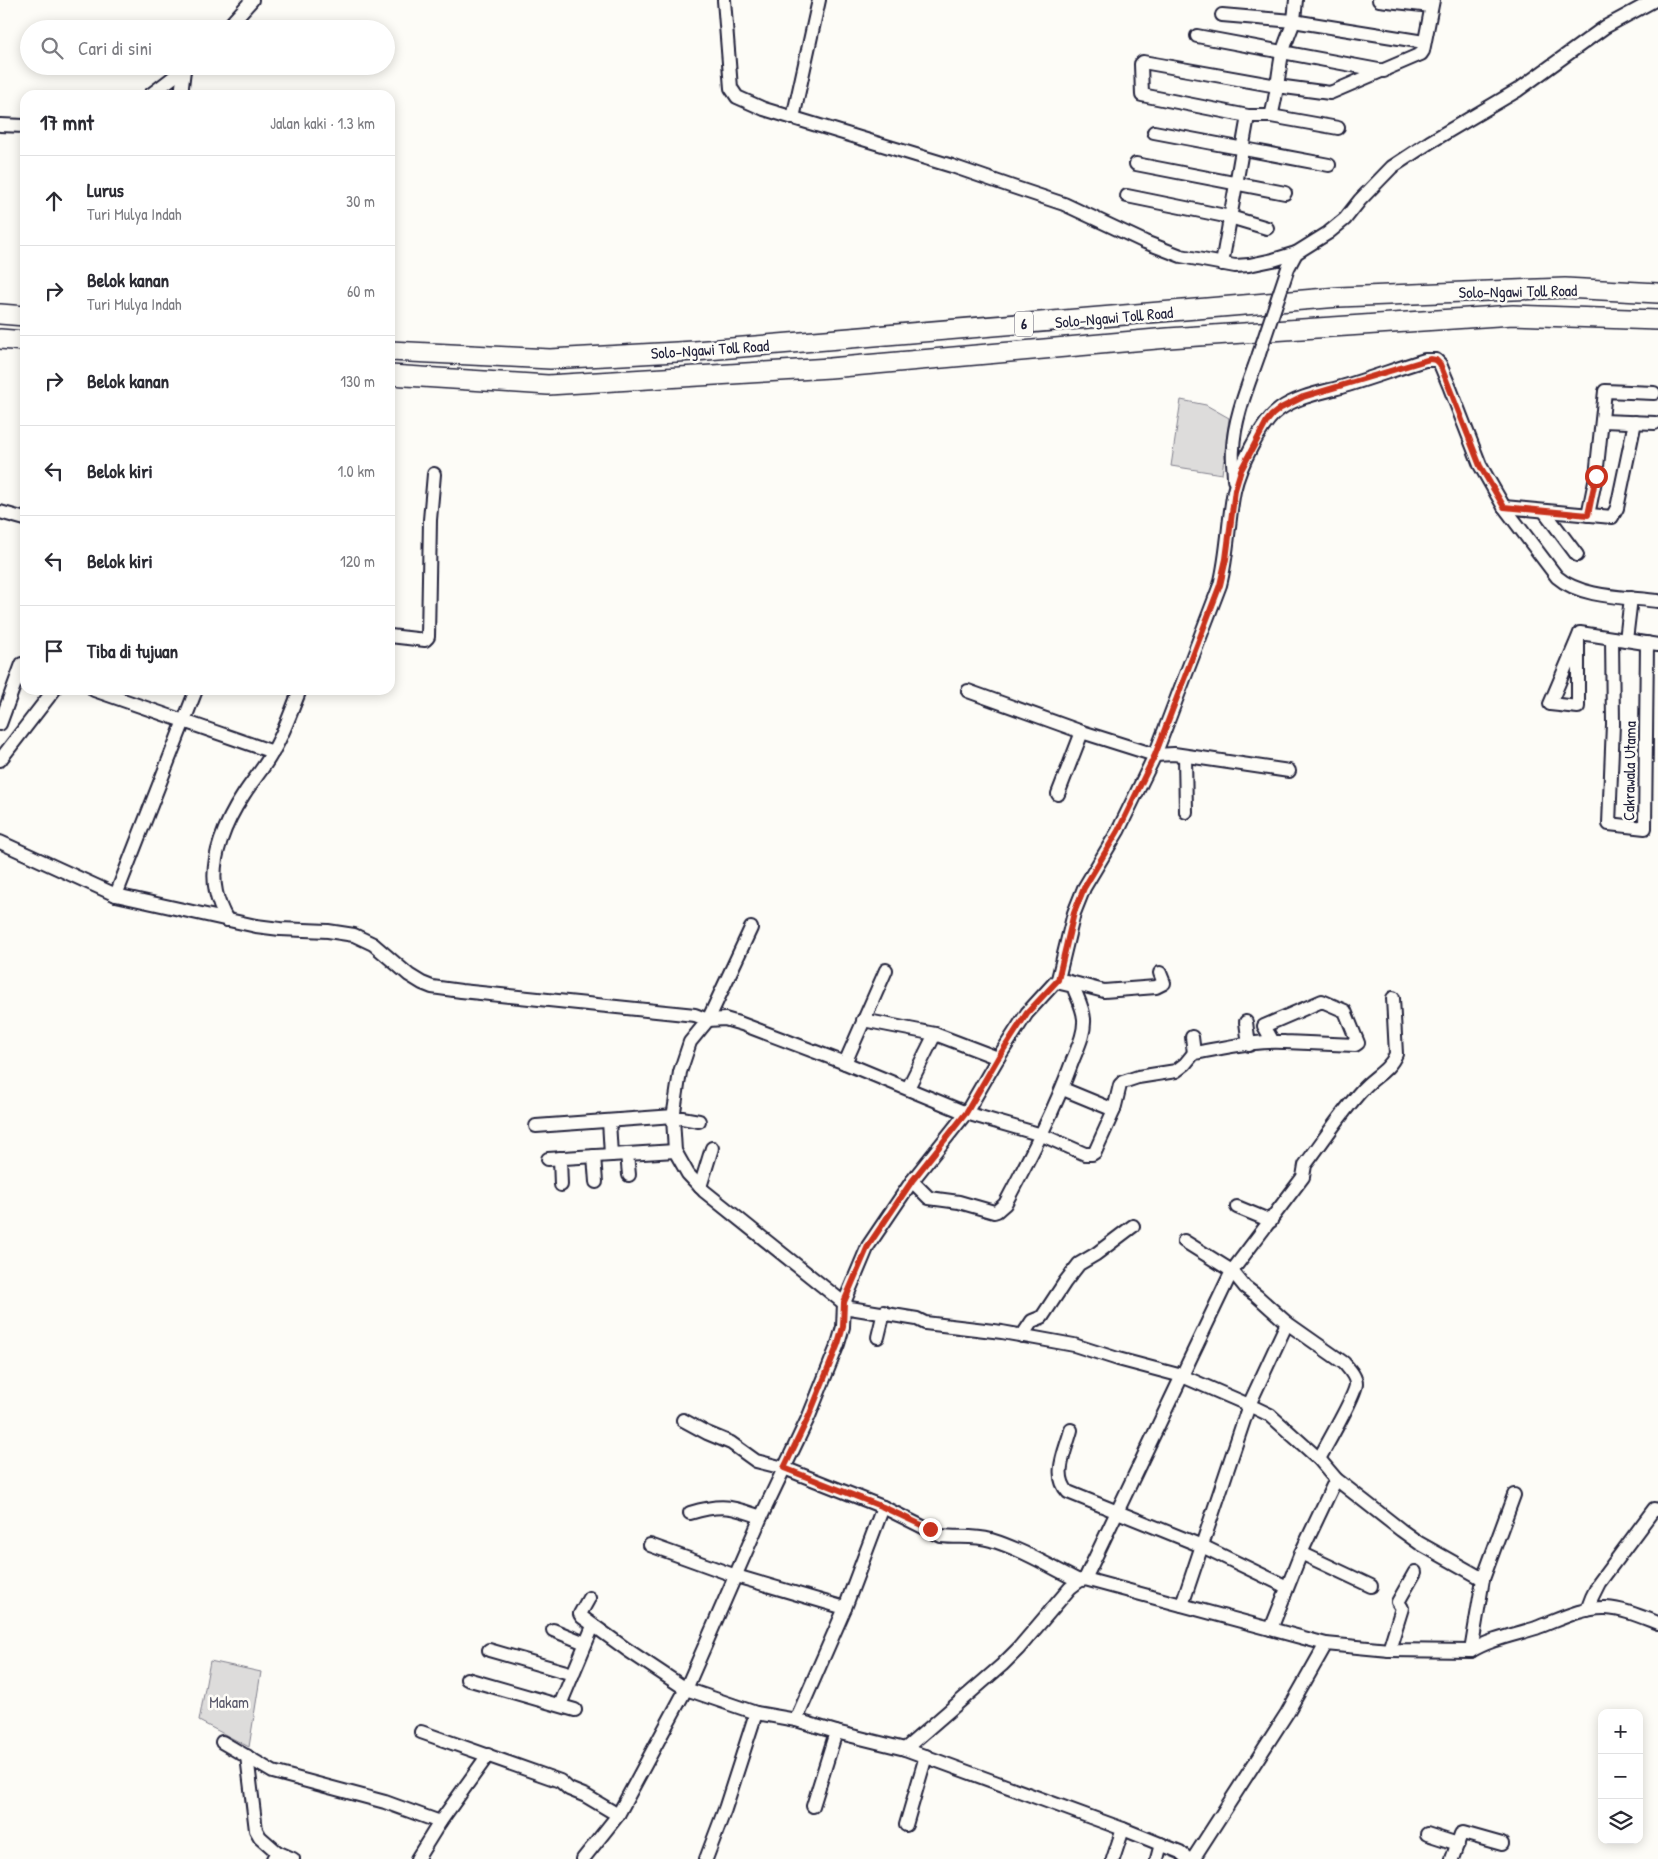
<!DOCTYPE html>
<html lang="id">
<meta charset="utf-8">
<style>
body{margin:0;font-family:"Patrick Hand",sans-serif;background:#f2f2f3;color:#2b2b33}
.controls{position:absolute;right:15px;bottom:15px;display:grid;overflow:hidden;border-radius:10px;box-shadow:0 2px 12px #0003}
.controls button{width:45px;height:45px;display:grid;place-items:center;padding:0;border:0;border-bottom:1px solid #e1e1e2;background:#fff;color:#2b2b33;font:25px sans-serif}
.stop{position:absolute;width:15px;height:15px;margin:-11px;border:4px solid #c8321e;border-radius:50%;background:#fff}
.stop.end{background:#c8321e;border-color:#fff;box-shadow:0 1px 5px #0008}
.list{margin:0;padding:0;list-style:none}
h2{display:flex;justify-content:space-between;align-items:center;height:65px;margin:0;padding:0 20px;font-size:21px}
h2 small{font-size:16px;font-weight:400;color:#7c7c81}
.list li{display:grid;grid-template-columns:32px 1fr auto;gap:15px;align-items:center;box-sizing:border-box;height:90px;padding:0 20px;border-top:1px solid #e1e1e2}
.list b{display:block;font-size:19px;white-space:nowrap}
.list p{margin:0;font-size:16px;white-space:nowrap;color:#7c7c81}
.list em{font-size:16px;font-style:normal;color:#7c7c81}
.icon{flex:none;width:28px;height:28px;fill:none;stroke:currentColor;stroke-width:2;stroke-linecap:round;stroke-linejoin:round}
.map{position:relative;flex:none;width:1658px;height:1859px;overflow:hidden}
.search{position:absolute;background:#fff;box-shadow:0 2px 12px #0003;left:20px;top:20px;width:375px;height:55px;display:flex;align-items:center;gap:12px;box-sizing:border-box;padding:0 18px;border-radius:28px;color:#7c7c81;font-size:19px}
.panel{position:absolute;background:#fff;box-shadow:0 2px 12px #0003;left:20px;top:90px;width:375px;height:605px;border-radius:15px}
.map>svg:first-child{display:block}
</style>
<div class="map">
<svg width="1658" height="1859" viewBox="0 0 1658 1859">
<rect width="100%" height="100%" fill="#fdfcf7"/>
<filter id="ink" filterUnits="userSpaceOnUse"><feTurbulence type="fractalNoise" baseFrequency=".02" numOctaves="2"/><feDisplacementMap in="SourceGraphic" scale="10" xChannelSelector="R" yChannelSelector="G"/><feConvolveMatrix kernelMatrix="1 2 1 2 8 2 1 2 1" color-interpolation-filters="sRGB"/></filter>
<g filter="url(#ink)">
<g fill="#dddcdb" stroke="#807f8b">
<polygon points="1181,400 1206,405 1229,418 1222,474 1171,466"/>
<polygon points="210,1661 261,1672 249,1747 199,1721"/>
</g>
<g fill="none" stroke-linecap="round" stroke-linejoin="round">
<g stroke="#22223b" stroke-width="16">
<g id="minor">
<polyline points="724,0 731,88 737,97 764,109 952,166 1013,187 1064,204 1145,242 1181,256 1235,266 1249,265 1273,260 1296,253 1288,268"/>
<path d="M1296 0C1295 8 1295 16 1293 24 1289 34 1285 44 1282 54 1278 74 1277 96 1271 116H1248L1142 95 1141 64 1143 62 1277 86 1330 93 1421 54 1423 51 1433 0"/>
<polyline points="1379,0 1431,6"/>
<polyline points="1222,15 1293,21 1424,42"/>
<polyline points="226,29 252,0"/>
<polyline points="1197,36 1384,71"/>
<polyline points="150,95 188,66"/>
<polyline points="181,95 184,70"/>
<polyline points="1271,116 1338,128"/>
<polyline points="793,118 819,0"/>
<polyline points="0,125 25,126"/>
<polyline points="1154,132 1329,165"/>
<polyline points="1136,164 1285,193"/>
<polyline points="1127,196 1230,217 1267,228"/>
<polyline points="1296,253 1328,233 1345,219 1360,200 1392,167 1430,142 1518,90 1605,27 1655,0"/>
<polyline points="1222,264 1248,116"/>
<polyline points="1602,421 1655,423"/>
<path d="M1234 480C1234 470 1232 459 1233 449 1234 418 1249 383 1259 354"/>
<polyline points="1504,507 1612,517 1617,508 1635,422"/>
<polyline points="1544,511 1577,555"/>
<polyline points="0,512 25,519"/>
<polyline points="1588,515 1596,476 1605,391 1654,393"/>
<polyline points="390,636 425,640 428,637 430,520 434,474"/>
<polyline points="1578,638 1578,707 1550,704 1578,638 1580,633 1658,645"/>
<polyline points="1612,638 1613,724 1609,824 1645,828 1647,643"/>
<polyline points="1626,640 1631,598"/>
<polyline points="94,690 273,752"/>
<polyline points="968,691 1082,732 1155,755 1174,754 1289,771"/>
<polyline points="0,724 22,664 25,665"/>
<polyline points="1185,756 1186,812"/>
<polyline points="0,760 54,690"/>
<polyline points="1058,794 1082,732"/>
<polyline points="0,842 116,895 256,926 280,929 328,931 354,935 373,944 409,975 422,983 432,987 461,991 695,1015 708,1020 725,1019 742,1024 845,1063 966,1113 1042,1135 1085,1154 1092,1154 1095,1152 1114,1110 1063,1089"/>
<polyline points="116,895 196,690"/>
<path d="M227 920C222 911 218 902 216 892 209 859 226 821 244 794 253 780 264 768 272 753 284 734 291 711 300 690"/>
<polyline points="751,928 708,1020 690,1042 680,1072 673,1118 675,1151 688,1174 704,1191 850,1308 917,1319 925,1323 1002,1332 1074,1345 1118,1359 1182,1376 1249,1405 1270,1415 1319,1459 1336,1479 1401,1530 1419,1543 1483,1579"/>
<polyline points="1066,981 1104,991 1156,987 1164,983 1160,973"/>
<polyline points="863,1020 935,1034 998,1058"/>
<polyline points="1246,1022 1249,1045"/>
<polyline points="1192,1037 1194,1053"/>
<polyline points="845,1063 886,970"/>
<polyline points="908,1088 935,1034"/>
<path d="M1114 1110 1120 1085 1123 1082 1138 1077 1176 1071 1185 1064 1194 1053C1223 1048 1256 1040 1285 1042 1308 1043 1331 1044 1355 1045L1358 1043 1345 1011 1322 1001 1264 1026 1273 1042"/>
<polyline points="673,1118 682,1118 699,1121"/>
<polyline points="609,1121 611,1155"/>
<polyline points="536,1126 674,1116"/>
<polyline points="627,1154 629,1175"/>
<polyline points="594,1156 596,1182"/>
<polyline points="560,1158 561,1185"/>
<polyline points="548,1159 675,1151"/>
<path d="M912 1181 929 1198 959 1202 994 1212 997 1211 1005 1204C1030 1157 1054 1112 1072 1062 1077 1049 1085 1034 1084 1019 1083 1007 1077 997 1073 986L1056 982"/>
<polyline points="700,1187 712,1148"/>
<polyline points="1237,1207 1271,1221"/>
<path d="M1184 1241 1232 1271 1245 1287 1257 1296 1287 1323 1344 1363C1349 1369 1356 1376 1356 1384 1356 1394 1326 1446 1319 1459"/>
<polyline points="1022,1336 1032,1321 1042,1317 1065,1282 1079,1264 1096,1254 1133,1226"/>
<polyline points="878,1337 884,1312"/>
<path d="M683 1420 707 1433 731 1443 756 1461 784 1468 883 1507 941 1536C958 1538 974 1535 991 1540 1021 1549 1051 1567 1079 1581"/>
<path d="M1071 1430C1066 1450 1052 1475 1068 1492L1202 1546 1287 1587"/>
<path d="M690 1513C721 1504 731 1506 761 1517"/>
<polyline points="650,1545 736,1576 845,1608 796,1720"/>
<polyline points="1301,1553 1371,1586"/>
<path d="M1085 1579 1232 1271 1303 1177 1305 1165C1324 1140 1341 1113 1362 1090 1373 1077 1389 1071 1396 1054L1393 998"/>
<polyline points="589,1598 580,1614 582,1617 626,1649 686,1689 756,1713 796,1720 836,1732 905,1749 1123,1829 1180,1852 1188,1859"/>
<polyline points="1182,1605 1249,1405 1287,1323"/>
<polyline points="845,1608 883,1507"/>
<polyline points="1587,1610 1592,1597 1599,1583 1654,1509 1658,1510"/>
<polyline points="1271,1629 1301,1553 1336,1479"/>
<polyline points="553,1630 585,1643"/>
<polyline points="489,1650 573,1674"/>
<polyline points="1389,1650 1402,1608 1398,1602 1415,1572"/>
<polyline points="1471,1651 1483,1579 1514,1495"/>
<polyline points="467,1679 575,1710"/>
<polyline points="560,1705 593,1626"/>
<polyline points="421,1732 560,1781 569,1789 586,1796 618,1815"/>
<polyline points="222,1742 273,1772 385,1802 440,1822"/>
<path d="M905 1749 1002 1665 1018 1649 1070 1588 1079 1581 1085 1579 1326 1644 1389 1650 1471 1651C1491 1639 1514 1635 1536 1628 1558 1620 1582 1607 1606 1608 1624 1609 1642 1617 1658 1623"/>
<polyline points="247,1756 256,1830 260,1837 277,1852 273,1859"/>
<polyline points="813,1806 836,1732"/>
<polyline points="906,1825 926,1756"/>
<polyline points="1427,1834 1458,1844"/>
<polyline points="277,1852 293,1859"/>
<polyline points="417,1859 440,1822 488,1755"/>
<path d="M583 1859 618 1815 686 1689 761 1517 809 1416 838 1344 843 1327 844 1303 868 1246 912 1181 966 1113 998 1058 1027 1013 1058 979 1074 913 1084 888 1118 831 1155 755 1220 585C1228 554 1228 522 1234 491 1239 468 1261 422 1280 409 1300 395 1326 392 1348 385 1374 377 1399 368 1425 360H1436L1440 364 1450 388 1480 465 1504 507 1557 577C1581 598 1627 597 1658 601"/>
<polyline points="706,1859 725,1809 756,1713"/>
<polyline points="1113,1859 1123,1829"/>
<polyline points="1157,1859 1161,1844"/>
<polyline points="1193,1859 1287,1713 1326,1644"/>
<polyline points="1452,1859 1461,1834 1463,1833 1502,1844"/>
</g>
</g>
<g stroke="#22223b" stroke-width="22">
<g id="highway">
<polyline points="0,314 25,316"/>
<polyline points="0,339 25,341"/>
<polyline points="390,351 550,359 695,351 1339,297 1565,288 1658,293"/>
<polyline points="390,375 548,385 830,368 1168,338 1513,315 1658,320"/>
</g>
</g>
<use href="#minor" stroke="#fdfcf7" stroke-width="12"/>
<use href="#highway" stroke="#fdfcf7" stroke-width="19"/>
<g stroke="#22223b" stroke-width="16" stroke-linecap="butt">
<polyline id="minor-bridge" points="1259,354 1288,268"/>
</g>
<use href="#minor-bridge" stroke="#fdfcf7" stroke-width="12"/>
</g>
</g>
<g fill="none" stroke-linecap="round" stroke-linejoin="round" filter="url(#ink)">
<polyline stroke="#c8321e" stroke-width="6" points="930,1529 883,1507 784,1468 809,1416 838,1344 843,1327 844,1302 868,1246 912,1181 966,1113 998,1058 1027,1013 1058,980 1074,913 1084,888 1118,831 1155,755 1220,585 1226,559 1235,490 1241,470 1267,421 1272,415 1281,408 1303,397 1430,359 1436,360 1440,364 1480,466 1504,507 1588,515 1596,476"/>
</g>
<g text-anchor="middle" stroke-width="5" stroke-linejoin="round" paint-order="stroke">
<rect fill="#fdfcf7" stroke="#646373" stroke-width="1" x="1015" y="311.5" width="18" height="25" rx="4"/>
<g font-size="15" font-weight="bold" fill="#22223b">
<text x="1024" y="329">6</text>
</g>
<g font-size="16" fill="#22223b" stroke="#fdfcf7">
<text transform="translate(1518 291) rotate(-1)" y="6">Solo–Ngawi Toll Road</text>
<text transform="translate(1114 317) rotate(-5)" y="6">Solo–Ngawi Toll Road</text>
<text transform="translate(710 349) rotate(-4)" y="6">Solo–Ngawi Toll Road</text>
<text transform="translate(1629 771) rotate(-89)" y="6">Cakrawala Utama</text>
</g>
<g font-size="16" fill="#5a5a6b" stroke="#fdfcf7">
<text x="229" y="1708">Makam</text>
</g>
</g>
</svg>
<div class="controls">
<button>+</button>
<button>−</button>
<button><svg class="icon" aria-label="layers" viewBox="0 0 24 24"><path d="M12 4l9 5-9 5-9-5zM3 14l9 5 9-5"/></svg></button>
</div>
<div class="stop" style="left:1596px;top:476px"></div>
<div class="stop end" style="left:930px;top:1529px"></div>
<div class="search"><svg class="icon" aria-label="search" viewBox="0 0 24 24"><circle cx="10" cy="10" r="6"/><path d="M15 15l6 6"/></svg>Cari di sini</div>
<section class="panel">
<h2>17 mnt<small>Jalan kaki · 1.3 km</small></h2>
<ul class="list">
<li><svg class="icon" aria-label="ahead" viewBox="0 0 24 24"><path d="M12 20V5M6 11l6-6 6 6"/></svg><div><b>Lurus</b><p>Turi Mulya Indah</p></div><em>30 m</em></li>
<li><svg class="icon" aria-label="right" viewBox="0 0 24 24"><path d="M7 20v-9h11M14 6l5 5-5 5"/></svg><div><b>Belok kanan</b><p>Turi Mulya Indah</p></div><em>60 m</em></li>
<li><svg class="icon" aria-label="right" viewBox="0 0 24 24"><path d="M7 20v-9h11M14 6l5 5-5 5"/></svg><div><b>Belok kanan</b></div><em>130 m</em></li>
<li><svg class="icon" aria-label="left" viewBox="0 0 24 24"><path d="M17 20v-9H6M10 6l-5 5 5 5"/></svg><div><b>Belok kiri</b></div><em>1.0 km</em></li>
<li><svg class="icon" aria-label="left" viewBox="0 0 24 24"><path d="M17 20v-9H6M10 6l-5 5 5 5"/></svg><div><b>Belok kiri</b></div><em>120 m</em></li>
<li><svg class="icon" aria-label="arrive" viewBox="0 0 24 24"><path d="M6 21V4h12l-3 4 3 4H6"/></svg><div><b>Tiba di tujuan</b></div></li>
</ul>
</section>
</div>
